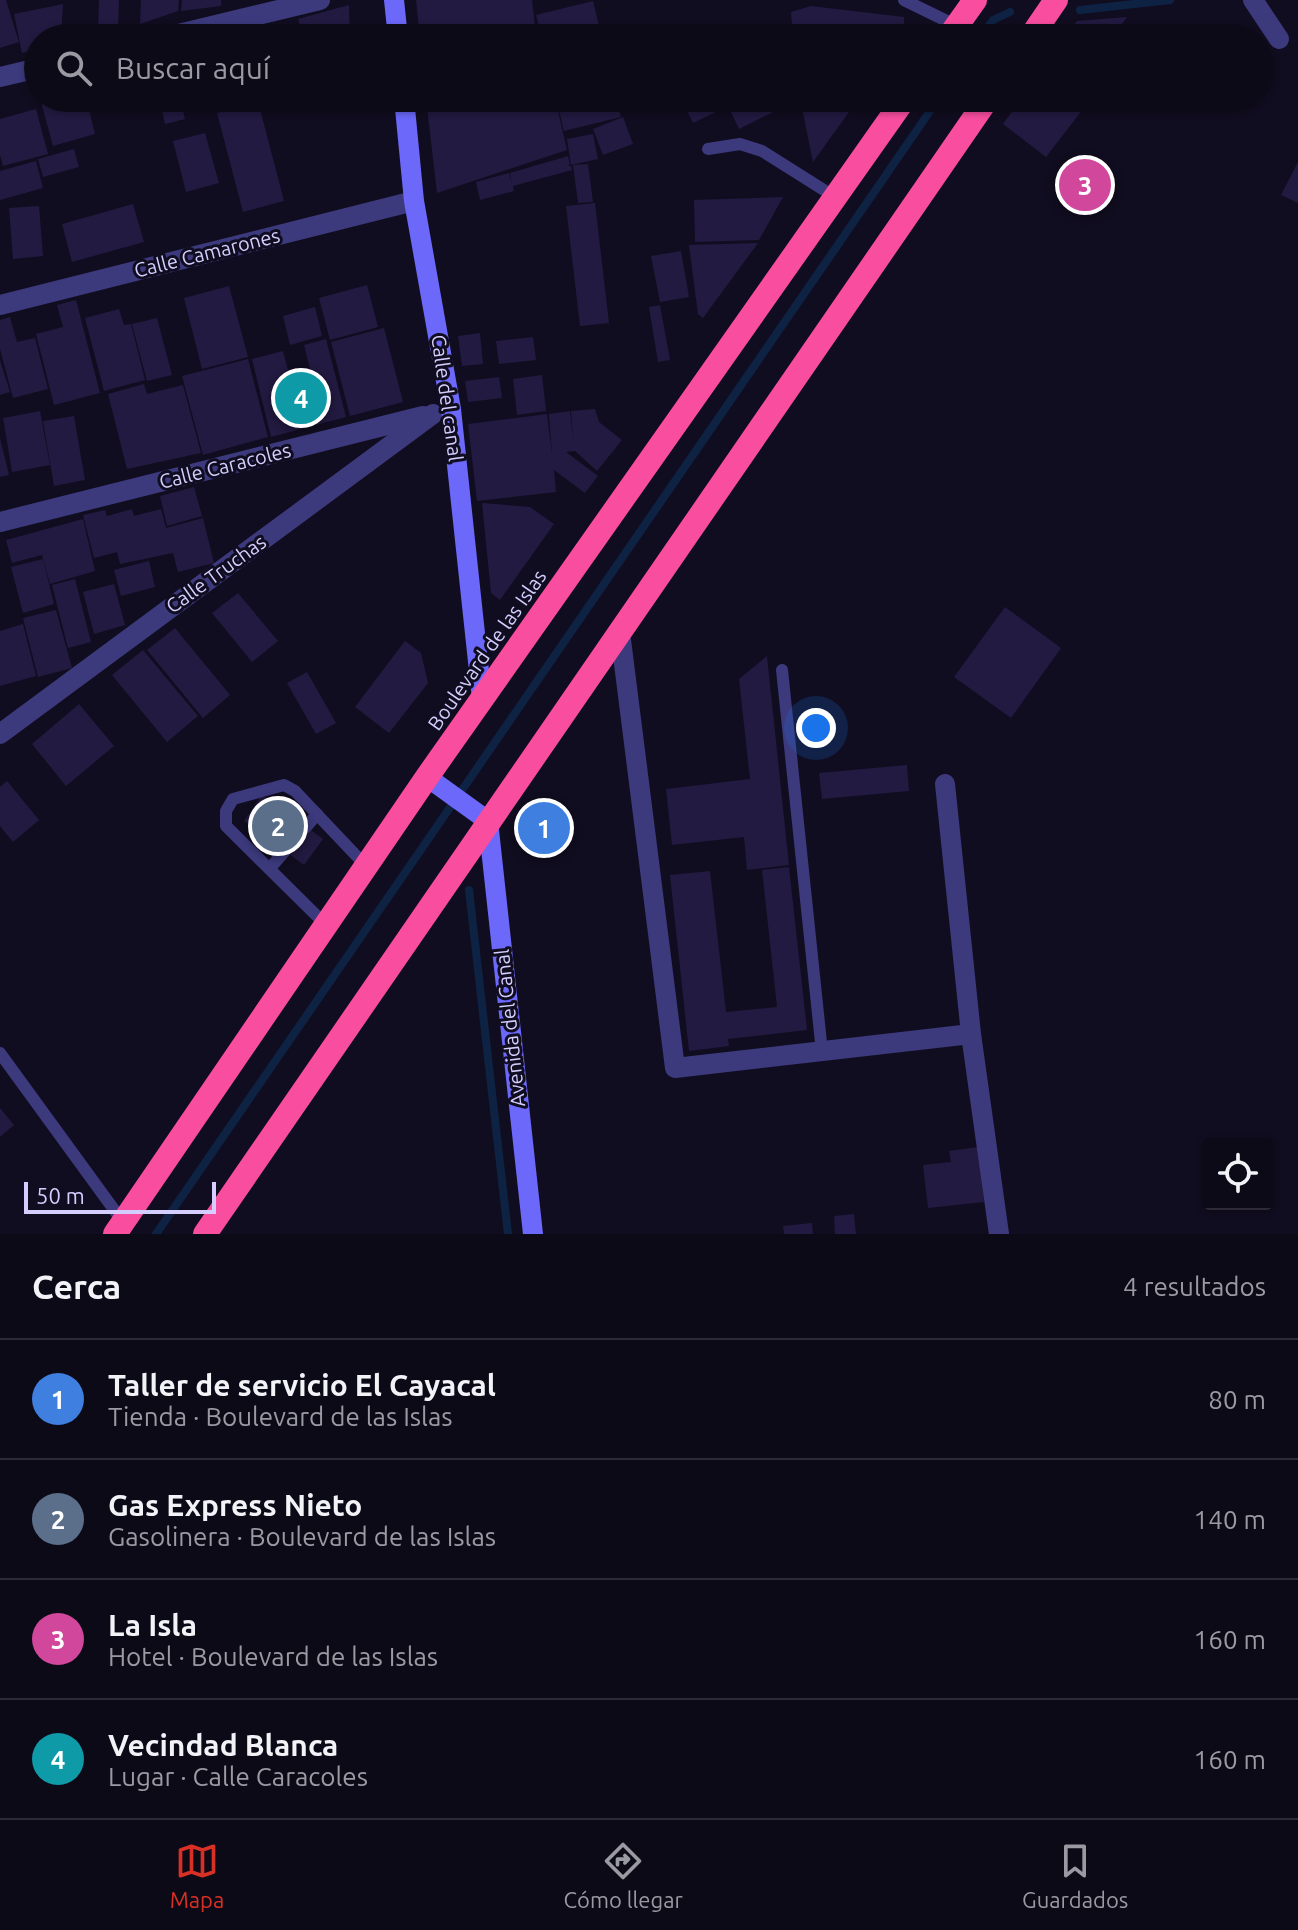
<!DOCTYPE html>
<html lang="es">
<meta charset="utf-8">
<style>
body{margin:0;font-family:Ubuntu,sans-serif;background:#161321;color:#f1f3f6}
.controls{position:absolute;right:24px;bottom:24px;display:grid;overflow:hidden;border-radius:8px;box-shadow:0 2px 6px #0004}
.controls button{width:72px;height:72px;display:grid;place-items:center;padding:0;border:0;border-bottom:2px solid #2d2b37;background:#0d0a18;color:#f1f3f6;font:40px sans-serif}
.scale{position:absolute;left:24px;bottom:20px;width:192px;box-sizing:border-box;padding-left:8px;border:4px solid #d3cefd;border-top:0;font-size:22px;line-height:28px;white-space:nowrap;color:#d3cefd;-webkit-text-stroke:6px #110d20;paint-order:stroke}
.you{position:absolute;left:816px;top:728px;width:28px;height:28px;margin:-20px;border:6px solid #fff;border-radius:50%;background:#1a73e8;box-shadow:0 0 0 12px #1a73e833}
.badge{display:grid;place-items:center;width:52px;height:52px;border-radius:50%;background:#d93025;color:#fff;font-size:26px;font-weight:700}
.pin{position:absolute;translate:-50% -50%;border:4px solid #fff;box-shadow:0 2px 8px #0006}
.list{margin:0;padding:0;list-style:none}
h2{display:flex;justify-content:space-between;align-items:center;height:104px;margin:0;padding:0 32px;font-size:34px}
h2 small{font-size:26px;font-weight:400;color:#9a9aa2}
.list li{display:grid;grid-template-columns:52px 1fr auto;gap:24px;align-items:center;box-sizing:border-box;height:120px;padding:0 32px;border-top:2px solid #2d2b37}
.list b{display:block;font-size:30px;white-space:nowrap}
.list p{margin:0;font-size:26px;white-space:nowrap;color:#9a9aa2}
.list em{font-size:26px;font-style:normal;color:#9a9aa2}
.icon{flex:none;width:44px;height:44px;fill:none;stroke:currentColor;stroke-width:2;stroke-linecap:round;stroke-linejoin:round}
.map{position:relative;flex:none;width:1298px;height:1234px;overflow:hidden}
.search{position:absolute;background:#0d0a18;box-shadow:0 2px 6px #0004;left:24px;right:24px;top:24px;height:88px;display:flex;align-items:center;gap:20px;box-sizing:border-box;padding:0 28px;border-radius:44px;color:#9a9aa2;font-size:30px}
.sheet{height:584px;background:#0d0a18}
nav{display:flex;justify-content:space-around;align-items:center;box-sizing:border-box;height:112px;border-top:2px solid #2d2b37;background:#0d0a18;font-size:22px;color:#9a9aa2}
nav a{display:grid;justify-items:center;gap:4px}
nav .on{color:#d93025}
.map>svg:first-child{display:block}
</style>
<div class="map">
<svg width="1298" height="1234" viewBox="0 0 1298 1234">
<rect width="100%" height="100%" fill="#110d20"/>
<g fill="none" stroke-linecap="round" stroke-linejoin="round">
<g stroke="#0e2344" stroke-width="8">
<polyline points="1080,10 1170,0"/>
<polyline points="980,38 993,20 1010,12"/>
<polyline points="469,890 508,1234"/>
<polyline points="156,1234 939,98"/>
</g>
</g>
<g fill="#221a40">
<polygon points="0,0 6,0 19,42 0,48"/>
<polygon points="99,0 119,0 118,28 98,27"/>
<polygon points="141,0 179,0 178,11 140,24"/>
<polygon points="182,0 221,0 221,6 181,11"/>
<polygon points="416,0 532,0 535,27 443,38 420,38"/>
<polygon points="593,1 602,38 542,38 536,15"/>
<polygon points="63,4 61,38 38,38 38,49 22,53 14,14"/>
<polygon points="349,5 350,38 303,38 298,19"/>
<polygon points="811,6 904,17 904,33 892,38 793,38 791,12"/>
<polygon points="1127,17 1112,38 1065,38 1077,21"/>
<polygon points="538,28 540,38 489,38 489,36"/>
<polygon points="791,28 791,38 774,38 773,30"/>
<polygon points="745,33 772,33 772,38 746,38"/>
<polygon points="40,98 86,98 95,134 53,146"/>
<polygon points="159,98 180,98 185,119 165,124"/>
<polygon points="426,98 555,98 567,150 437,193"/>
<polygon points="556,98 616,98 621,117 564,131"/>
<polygon points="681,98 773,98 779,109 739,129 728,106 693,123"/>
<polygon points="800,98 859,98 813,162"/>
<polygon points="1022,98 1077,98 1086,105 1046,157 1003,124"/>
<polygon points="258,101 284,201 243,212 217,113"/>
<polygon points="36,109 48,154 3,166 0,155 0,119"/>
<polygon points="623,117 633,144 603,155 593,129"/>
<polygon points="205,133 219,183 186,192 173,141"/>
<polygon points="593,134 598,159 571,165 567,139"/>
<polygon points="74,149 79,167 43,177 38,159"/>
<polygon points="568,156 570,165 566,166 571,166 572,170 513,186 514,191 480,200 476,182 509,173 512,184 510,173"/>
<polygon points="36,161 43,188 0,200 0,171"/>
<polygon points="1298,162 1298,203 1281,195"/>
<polygon points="588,164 593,202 578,203 573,165"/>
<polygon points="783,197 759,240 695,242 694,200"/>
<polygon points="595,203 609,323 580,326 566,206"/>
<polygon points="133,204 144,242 72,262 62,224"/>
<polygon points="39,206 43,256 13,259 9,208"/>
<polygon points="758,243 703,318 698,314 689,245"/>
<polygon points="681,251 689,297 660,302 651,256"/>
<polygon points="367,285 378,327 330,340 319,298"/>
<polygon points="229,286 248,357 202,369 184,298"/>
<polygon points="76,300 100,393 54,405 36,334 63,327 57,305"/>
<polygon points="660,305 670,360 658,362 649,307"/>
<polygon points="315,307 322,336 290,345 283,316"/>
<polygon points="119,309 124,325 131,324 145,380 104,391 85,318"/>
<polygon points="10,317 17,342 35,338 48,389 13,398 0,349 0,320"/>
<polygon points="157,318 172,375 147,381 132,324"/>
<polygon points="384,328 403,402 350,416 331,342"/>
<polygon points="480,333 483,364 462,366 458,336"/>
<polygon points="533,337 536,360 499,364 496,341"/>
<polygon points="326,339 346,417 271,437 252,359 283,351 290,378 311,373 304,345"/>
<polygon points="248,359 268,437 203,455 182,376"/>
<polygon points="0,360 10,392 0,395"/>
<polygon points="542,375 546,411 517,415 513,379"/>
<polygon points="499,377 502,398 468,402 465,381"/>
<polygon points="144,384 147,394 183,385 201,453 127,469 108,394"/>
<polygon points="595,409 599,422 622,440 597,471 575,451 566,452 598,476 585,493 554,470 556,492 477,501 468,424 547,414 552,454 549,414 570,411 573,440 571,411"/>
<polygon points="40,411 50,465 12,472 3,418"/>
<polygon points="74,416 85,480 54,486 43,421"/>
<polygon points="0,438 9,475 0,477"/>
<polygon points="194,487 202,516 167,526 160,496"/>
<polygon points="482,503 530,507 554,524 500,600 491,593"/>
<polygon points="132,509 134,516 161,509 166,528 203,518 214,563 178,572 173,553 120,564 117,552 94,558 83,515 105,510 107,516"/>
<polygon points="83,519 95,571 50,584 42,555 12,563 6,540"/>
<polygon points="43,559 54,604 23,613 11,567"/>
<polygon points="149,561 155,587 121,596 114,570"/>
<polygon points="75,579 91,642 68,648 52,585"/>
<polygon points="114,584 125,625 94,634 83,592"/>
<polygon points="238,593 278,641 252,662 212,613"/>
<polygon points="1005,607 1061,648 1011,718 954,677"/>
<polygon points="56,610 72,668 38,677 23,618"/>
<polygon points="23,624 36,676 0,686 0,631"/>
<polygon points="175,628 230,695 203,718 147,650"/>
<polygon points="405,641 421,653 428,683 389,733 355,707"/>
<polygon points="143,650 198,716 167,742 112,675"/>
<polygon points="767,656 789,865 747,870 744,837 672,845 666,789 750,779 739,679"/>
<polygon points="307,672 336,723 316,734 287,683"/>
<polygon points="79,704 114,746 66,786 32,744"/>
<polygon points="907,765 909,791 822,799 819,773"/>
<polygon points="7,781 39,820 13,842 0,826 0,787"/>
<polygon points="262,795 323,839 304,865 244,821"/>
<polygon points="789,867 807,1030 728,1039 729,1046 689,1051 670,875 710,871 726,1012 777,1007 762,870"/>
<polygon points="0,1108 14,1125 0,1137"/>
<polygon points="978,1147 984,1202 928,1208 923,1165 951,1162 949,1151"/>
<polygon points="854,1214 856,1234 835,1234 834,1216"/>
<polygon points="812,1223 813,1234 784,1234 783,1226"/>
</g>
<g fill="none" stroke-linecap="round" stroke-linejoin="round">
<g stroke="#3c3a7d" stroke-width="12">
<polyline points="904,0 957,26"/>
<polyline points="708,149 740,144 762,151 835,197"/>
<polyline points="782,670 822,1052"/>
<polyline points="306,827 317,814"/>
<polyline points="270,868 285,851"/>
<polyline points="326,925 226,826 226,811 233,799 284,785 295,791 366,866"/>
<polyline points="0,1053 123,1222"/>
</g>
<g stroke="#3c3a7d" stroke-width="20">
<polyline points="1253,0 1279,39"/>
<polyline points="162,38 320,0"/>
<polyline points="0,77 38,68"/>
<polyline points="0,305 414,201"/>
<polyline points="0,522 423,416"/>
<polyline points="620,632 675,1068 971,1034"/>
<polyline points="0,734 433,414"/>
<polyline points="945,784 971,1034 999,1234"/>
</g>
<g stroke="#6b68fa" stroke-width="20">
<polyline points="394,0 398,38"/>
<polyline points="404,98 414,201 451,409 482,699"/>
<polyline points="427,777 488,821 533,1234"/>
</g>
<g stroke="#f94da0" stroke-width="24">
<polyline points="948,38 975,0"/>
<polyline points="1030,38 1056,0"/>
<polyline points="115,1234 427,777 905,98"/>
<polyline points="205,1234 988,98"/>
</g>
</g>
<g text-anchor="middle" stroke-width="6" stroke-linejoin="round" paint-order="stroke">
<g font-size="20" fill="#d3cefd" stroke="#110d20">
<text transform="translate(207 253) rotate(-14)" y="7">Calle Camarones</text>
<text transform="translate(447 398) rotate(82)" y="7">Calle del canal</text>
<text transform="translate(225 466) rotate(-14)" y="7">Calle Caracoles</text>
<text transform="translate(216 574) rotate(-36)" y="7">Calle Truchas</text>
<text transform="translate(487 650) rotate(-55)" y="7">Boulevard de las Islas</text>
<text transform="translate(510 1028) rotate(-96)" y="7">Avenida del Canal</text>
</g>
</g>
</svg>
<div class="controls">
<button><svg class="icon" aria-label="locate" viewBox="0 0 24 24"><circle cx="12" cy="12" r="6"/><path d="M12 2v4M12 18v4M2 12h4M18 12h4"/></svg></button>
</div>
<div class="scale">50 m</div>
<div class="you"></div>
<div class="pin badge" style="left:544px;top:828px;background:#3f7fe0">1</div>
<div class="pin badge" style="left:278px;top:826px;background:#5c6f8a">2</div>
<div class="pin badge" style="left:1085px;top:185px;background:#d1479c">3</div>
<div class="pin badge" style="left:301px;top:398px;background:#0f9aa8">4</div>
<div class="search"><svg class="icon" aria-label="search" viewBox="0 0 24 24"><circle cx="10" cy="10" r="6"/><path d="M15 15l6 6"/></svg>Buscar aquí</div>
</div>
<section class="sheet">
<h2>Cerca<small>4 resultados</small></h2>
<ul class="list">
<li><span class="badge" style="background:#3f7fe0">1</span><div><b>Taller de servicio El Cayacal</b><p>Tienda · Boulevard de las Islas</p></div><em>80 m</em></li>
<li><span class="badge" style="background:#5c6f8a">2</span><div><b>Gas Express Nieto</b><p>Gasolinera · Boulevard de las Islas</p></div><em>140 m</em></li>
<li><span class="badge" style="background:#d1479c">3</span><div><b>La Isla</b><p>Hotel · Boulevard de las Islas</p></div><em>160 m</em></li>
<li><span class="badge" style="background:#0f9aa8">4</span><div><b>Vecindad Blanca</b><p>Lugar · Calle Caracoles</p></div><em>160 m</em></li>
</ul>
</section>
<nav>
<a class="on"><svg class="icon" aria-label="map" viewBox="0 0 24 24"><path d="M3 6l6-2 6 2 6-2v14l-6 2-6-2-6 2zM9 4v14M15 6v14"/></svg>Mapa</a>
<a><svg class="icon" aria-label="directions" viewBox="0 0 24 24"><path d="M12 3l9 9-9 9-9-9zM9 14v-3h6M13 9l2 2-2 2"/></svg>Cómo llegar</a>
<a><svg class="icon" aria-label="saved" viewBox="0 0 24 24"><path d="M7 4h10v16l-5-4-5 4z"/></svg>Guardados</a>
</nav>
